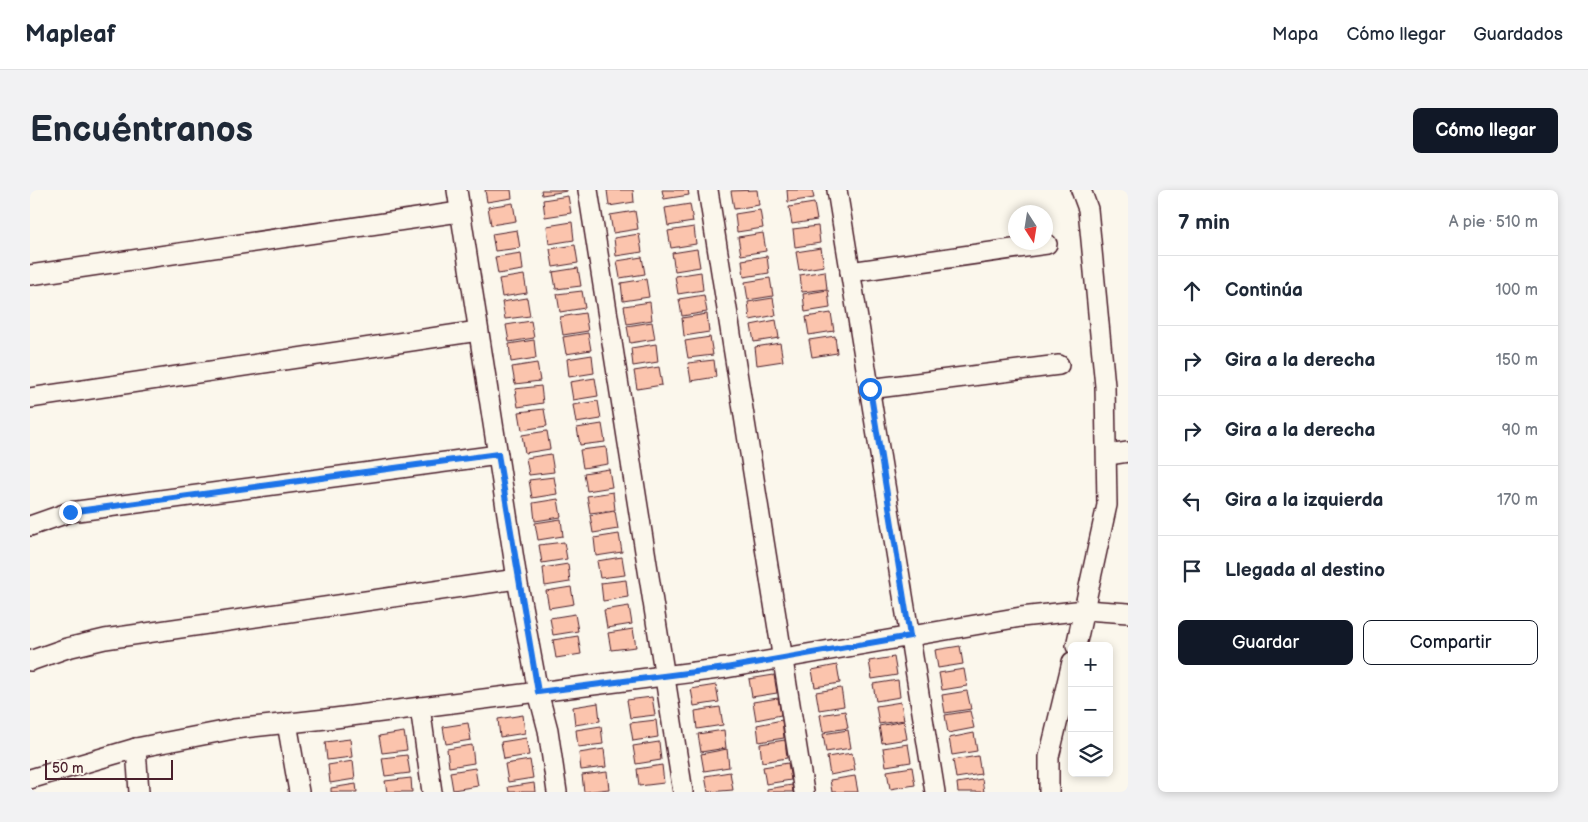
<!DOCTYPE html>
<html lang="es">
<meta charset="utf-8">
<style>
body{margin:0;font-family:"Balsamiq Sans",sans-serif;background:#f2f2f3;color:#1f2937}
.controls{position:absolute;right:15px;bottom:15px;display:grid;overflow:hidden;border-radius:8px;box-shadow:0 2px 8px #0003}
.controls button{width:45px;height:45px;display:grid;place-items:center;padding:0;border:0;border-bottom:1px solid #e0e1e3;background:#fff;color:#1f2937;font:25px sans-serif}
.compass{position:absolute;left:978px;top:15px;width:45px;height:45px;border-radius:50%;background:#fff;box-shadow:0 2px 8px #0003;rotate:168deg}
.scale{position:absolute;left:15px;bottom:12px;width:128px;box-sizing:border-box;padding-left:5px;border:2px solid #4a1f2b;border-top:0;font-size:14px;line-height:18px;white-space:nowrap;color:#4a1f2b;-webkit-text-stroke:4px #fbf7ec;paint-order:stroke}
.stop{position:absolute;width:15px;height:15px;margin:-11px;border:4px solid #1a73e8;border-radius:50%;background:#fff}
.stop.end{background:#1a73e8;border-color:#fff;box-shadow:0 1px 5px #0008}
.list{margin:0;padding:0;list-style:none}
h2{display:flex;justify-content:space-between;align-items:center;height:65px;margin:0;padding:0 20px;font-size:21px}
h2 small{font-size:16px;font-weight:400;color:#747a83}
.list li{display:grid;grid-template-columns:32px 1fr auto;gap:15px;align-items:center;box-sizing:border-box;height:70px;padding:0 20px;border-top:1px solid #e0e1e3}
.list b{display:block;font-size:19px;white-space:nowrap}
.list em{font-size:16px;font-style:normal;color:#747a83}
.actions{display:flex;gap:10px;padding:15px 20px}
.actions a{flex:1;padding:11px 0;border:1px solid #111827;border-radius:8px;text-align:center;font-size:18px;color:#111827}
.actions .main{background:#111827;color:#fff}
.icon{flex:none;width:28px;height:28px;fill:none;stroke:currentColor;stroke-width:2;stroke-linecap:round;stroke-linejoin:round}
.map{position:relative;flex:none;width:1098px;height:602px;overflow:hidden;border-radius:8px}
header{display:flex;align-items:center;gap:30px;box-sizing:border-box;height:70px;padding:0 25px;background:#fff;border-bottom:1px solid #e0e1e3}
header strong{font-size:24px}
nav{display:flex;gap:28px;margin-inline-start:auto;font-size:18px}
.intro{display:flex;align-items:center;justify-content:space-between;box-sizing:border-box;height:120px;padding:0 30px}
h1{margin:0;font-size:35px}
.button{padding:12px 22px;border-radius:8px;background:#111827;color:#fff;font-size:18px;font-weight:700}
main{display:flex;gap:30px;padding:0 30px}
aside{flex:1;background:#fff;border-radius:8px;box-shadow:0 2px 8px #0003}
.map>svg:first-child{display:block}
</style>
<header>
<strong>Mapleaf</strong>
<nav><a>Mapa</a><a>Cómo llegar</a><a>Guardados</a></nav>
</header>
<div class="intro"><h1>Encuéntranos</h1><a class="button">Cómo llegar</a></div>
<main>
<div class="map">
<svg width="1098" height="602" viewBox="0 0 1098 602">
<rect width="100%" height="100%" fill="#fbf7ec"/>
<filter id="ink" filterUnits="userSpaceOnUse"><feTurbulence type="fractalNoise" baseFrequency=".02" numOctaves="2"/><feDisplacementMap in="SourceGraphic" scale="10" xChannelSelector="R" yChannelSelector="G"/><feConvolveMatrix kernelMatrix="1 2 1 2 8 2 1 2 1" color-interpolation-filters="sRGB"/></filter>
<g filter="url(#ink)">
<g fill="#fbc4ad" stroke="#4a1f2b">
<polygon points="455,0 481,0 482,8 457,12"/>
<polygon points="511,0 537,0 537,1 512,5"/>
<polygon points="577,0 603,0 604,12 579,16"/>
<polygon points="632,0 658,0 659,5 634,9"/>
<polygon points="727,0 729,15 704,19 701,1"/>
<polygon points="757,0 782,0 784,8 758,12"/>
<polygon points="538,6 541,23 515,27 513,10"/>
<polygon points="483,13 486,31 461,35 458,17"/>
<polygon points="784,13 787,30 762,34 759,17"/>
<polygon points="660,14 663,32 638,36 635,18"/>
<polygon points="730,20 733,38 707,42 705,24"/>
<polygon points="605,21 608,39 583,43 580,25"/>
<polygon points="542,32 544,50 519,54 517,36"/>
<polygon points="788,36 790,53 765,57 763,39"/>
<polygon points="664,37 666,54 641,58 638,41"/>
<polygon points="487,40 490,58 465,61 462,44"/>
<polygon points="733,43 736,61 711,65 708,47"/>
<polygon points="609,44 612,62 586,66 584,48"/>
<polygon points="545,55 548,73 523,77 520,59"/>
<polygon points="791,58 794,76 769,80 766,62"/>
<polygon points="667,59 670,77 645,81 642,63"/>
<polygon points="491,63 493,80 468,84 465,67"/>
<polygon points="737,66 739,83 714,87 712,70"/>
<polygon points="612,67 615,84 590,88 587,71"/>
<polygon points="548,78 551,96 526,99 523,82"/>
<polygon points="795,81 797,99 772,102 770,85"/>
<polygon points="671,82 673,100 648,104 645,86"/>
<polygon points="494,85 497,103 472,107 469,89"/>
<polygon points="740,88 743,106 718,110 715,92"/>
<polygon points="616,89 619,107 593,111 591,93"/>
<polygon points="798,100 800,118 775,122 773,104"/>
<polygon points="552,101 555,118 530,122 527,104"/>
<polygon points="674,105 677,122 652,126 649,109"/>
<polygon points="497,108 500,126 475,129 472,112"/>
<polygon points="743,108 746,125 720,130 718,112"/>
<polygon points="620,112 622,130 597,134 594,116"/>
<polygon points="555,123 558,141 533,145 530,127"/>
<polygon points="801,123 804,141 779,145 776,127"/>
<polygon points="677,124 679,142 654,146 652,128"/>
<polygon points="746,130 749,148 724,152 721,135"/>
<polygon points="501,131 504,148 479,152 476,135"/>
<polygon points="622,132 625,149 600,153 597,136"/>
<polygon points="558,143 561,160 536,164 533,147"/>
<polygon points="805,146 807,163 782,167 779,150"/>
<polygon points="680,147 683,165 658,168 655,151"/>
<polygon points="504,150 506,168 481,172 479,154"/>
<polygon points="750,153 753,171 727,175 725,157"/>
<polygon points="626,154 628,172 603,176 601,158"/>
<polygon points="562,165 564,183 539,187 537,169"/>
<polygon points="684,170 686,187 661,191 658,173"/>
<polygon points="507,173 510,191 485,194 482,177"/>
<polygon points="629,177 632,195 607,199 604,181"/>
<polygon points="565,188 568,206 543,210 540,192"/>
<polygon points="511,196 513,213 488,217 485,199"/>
<polygon points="568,211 571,229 546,233 543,215"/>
<polygon points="514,219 517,236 492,240 489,222"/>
<polygon points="572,234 575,252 550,255 547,238"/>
<polygon points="517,241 520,259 495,263 492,245"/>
<polygon points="576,257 578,274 553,278 550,260"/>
<polygon points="521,264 524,282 499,285 496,268"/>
<polygon points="579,279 582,297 557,301 554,283"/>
<polygon points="524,287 527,304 502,308 499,290"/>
<polygon points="583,302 585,320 560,323 557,306"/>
<polygon points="528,309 531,327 505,331 503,313"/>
<polygon points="585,321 588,339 563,343 560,325"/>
<polygon points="531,329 533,346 508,350 505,333"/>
<polygon points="589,344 592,362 566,366 564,348"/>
<polygon points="534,352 537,369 512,373 509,355"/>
<polygon points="592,367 595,385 570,388 567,371"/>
<polygon points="538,374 540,392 515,396 513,378"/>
<polygon points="596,390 598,407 573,411 571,393"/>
<polygon points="541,397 544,414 519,418 516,401"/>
<polygon points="599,416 602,434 577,438 574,420"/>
<polygon points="545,424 548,441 523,445 520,428"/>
<polygon points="603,439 606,457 581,460 578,443"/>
<polygon points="548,446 551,464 526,468 523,450"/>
<polygon points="930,456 933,474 908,478 905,460"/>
<polygon points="864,467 867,485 842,489 839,471"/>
<polygon points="807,475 810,493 785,497 782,480"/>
<polygon points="934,479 937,496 912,500 909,483"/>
<polygon points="744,485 747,503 722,507 719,489"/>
<polygon points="868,490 870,507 846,511 843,494"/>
<polygon points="686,495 689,512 664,516 661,499"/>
<polygon points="811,498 814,516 789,520 786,502"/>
<polygon points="937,501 941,519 915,523 912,505"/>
<polygon points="622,507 625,525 600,528 597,510"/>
<polygon points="748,508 751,525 726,530 723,512"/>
<polygon points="871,512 874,530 849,534 846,516"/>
<polygon points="568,513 570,531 545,535 543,517"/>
<polygon points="690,517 693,535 667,539 665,521"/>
<polygon points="815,521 818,538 793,542 790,525"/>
<polygon points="940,521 944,538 918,543 915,525"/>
<polygon points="493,525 495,543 470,547 468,529"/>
<polygon points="626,530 628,547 603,551 600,533"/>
<polygon points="752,530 754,548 729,552 727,535"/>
<polygon points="874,531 877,549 852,553 849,536"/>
<polygon points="438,533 441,550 416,554 413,537"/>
<polygon points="571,536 573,554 548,557 546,540"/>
<polygon points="694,540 696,558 671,562 668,544"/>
<polygon points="818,540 821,558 796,562 793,544"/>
<polygon points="374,542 377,560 352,563 349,546"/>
<polygon points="944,543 947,561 922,565 919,548"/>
<polygon points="496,548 499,565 474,569 471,552"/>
<polygon points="320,549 322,567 297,570 295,552"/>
<polygon points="755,550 757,568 732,572 730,554"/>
<polygon points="629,552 631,570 606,574 603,556"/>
<polygon points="878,554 881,572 856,576 853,558"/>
<polygon points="442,555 444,573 419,577 417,559"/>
<polygon points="574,559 576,577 551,580 549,563"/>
<polygon points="697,559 699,577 674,581 671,564"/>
<polygon points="822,563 825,580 800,585 797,567"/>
<polygon points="377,565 380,583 355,586 352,568"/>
<polygon points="948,566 951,584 926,588 923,570"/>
<polygon points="500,570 503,588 478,592 475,574"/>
<polygon points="323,571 325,589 300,593 298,575"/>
<polygon points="758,573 761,590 736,594 733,577"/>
<polygon points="632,575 634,593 609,596 607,579"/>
<polygon points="882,577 885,595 860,599 857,581"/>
<polygon points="445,578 448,596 423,600 420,582"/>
<polygon points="577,582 579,599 554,602 552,585"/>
<polygon points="700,582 703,600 678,602 675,586"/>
<polygon points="825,586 828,602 802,602 800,590"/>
<polygon points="381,588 382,602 357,602 355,591"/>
<polygon points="952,589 954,602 928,602 927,593"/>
<polygon points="504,593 505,602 479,602 478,597"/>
<polygon points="326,594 327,602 301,602 301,598"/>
<polygon points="762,595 763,602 737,602 737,599"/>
</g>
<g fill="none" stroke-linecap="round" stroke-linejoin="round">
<g stroke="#4a1f2b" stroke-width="22">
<g id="minor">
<polyline points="427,0 487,389 508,502 518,540 527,602"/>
<polyline points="558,0 653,602"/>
<polyline points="678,0 774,602"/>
<polyline points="807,0 905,602"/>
<polyline points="820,82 1017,54"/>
<polyline points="0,85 429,22"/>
<polyline points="839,199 1029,175"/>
<polyline points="0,208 448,141"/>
<polyline points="1078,265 1098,262"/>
<polyline points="0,336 40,322 468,265"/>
<polyline points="1046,456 1077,315 1075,196 1058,19 1051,0"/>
<polyline points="0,471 37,458 75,449 487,389"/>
<polyline points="390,517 402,602"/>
<polyline points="257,533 269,602"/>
<polyline points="106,558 109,602"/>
<polyline points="0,589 106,558 204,539 305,528 696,478 991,427 1055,420 1098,423"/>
<polyline points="1019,602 1019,567 1042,472"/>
</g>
</g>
<use href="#minor" stroke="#fbf7ec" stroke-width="19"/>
</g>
</g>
<g fill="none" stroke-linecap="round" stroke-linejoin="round" filter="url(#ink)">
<polyline stroke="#1a73e8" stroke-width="6" points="40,322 468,264 508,502 696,478 880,446 840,199"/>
</g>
</svg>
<div class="controls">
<button>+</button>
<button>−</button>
<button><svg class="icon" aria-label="layers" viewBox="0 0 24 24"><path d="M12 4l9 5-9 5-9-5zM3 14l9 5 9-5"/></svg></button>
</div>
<svg class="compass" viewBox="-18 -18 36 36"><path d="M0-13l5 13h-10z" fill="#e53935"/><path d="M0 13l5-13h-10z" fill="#747a83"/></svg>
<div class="scale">50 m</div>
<div class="stop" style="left:840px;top:199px"></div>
<div class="stop end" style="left:40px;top:322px"></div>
</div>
<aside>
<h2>7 min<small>A pie · 510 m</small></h2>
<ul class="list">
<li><svg class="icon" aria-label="ahead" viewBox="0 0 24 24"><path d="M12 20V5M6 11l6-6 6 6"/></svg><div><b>Continúa</b></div><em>100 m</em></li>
<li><svg class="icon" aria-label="right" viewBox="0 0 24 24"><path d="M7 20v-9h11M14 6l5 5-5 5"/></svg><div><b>Gira a la derecha</b></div><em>150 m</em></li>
<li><svg class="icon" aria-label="right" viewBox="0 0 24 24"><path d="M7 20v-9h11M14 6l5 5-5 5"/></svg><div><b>Gira a la derecha</b></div><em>90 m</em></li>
<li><svg class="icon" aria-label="left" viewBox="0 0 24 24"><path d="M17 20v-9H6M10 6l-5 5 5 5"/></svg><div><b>Gira a la izquierda</b></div><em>170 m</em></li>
<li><svg class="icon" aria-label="arrive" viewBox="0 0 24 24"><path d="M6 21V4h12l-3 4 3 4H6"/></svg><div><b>Llegada al destino</b></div></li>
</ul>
<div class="actions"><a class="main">Guardar</a><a>Compartir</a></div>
</aside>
</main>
